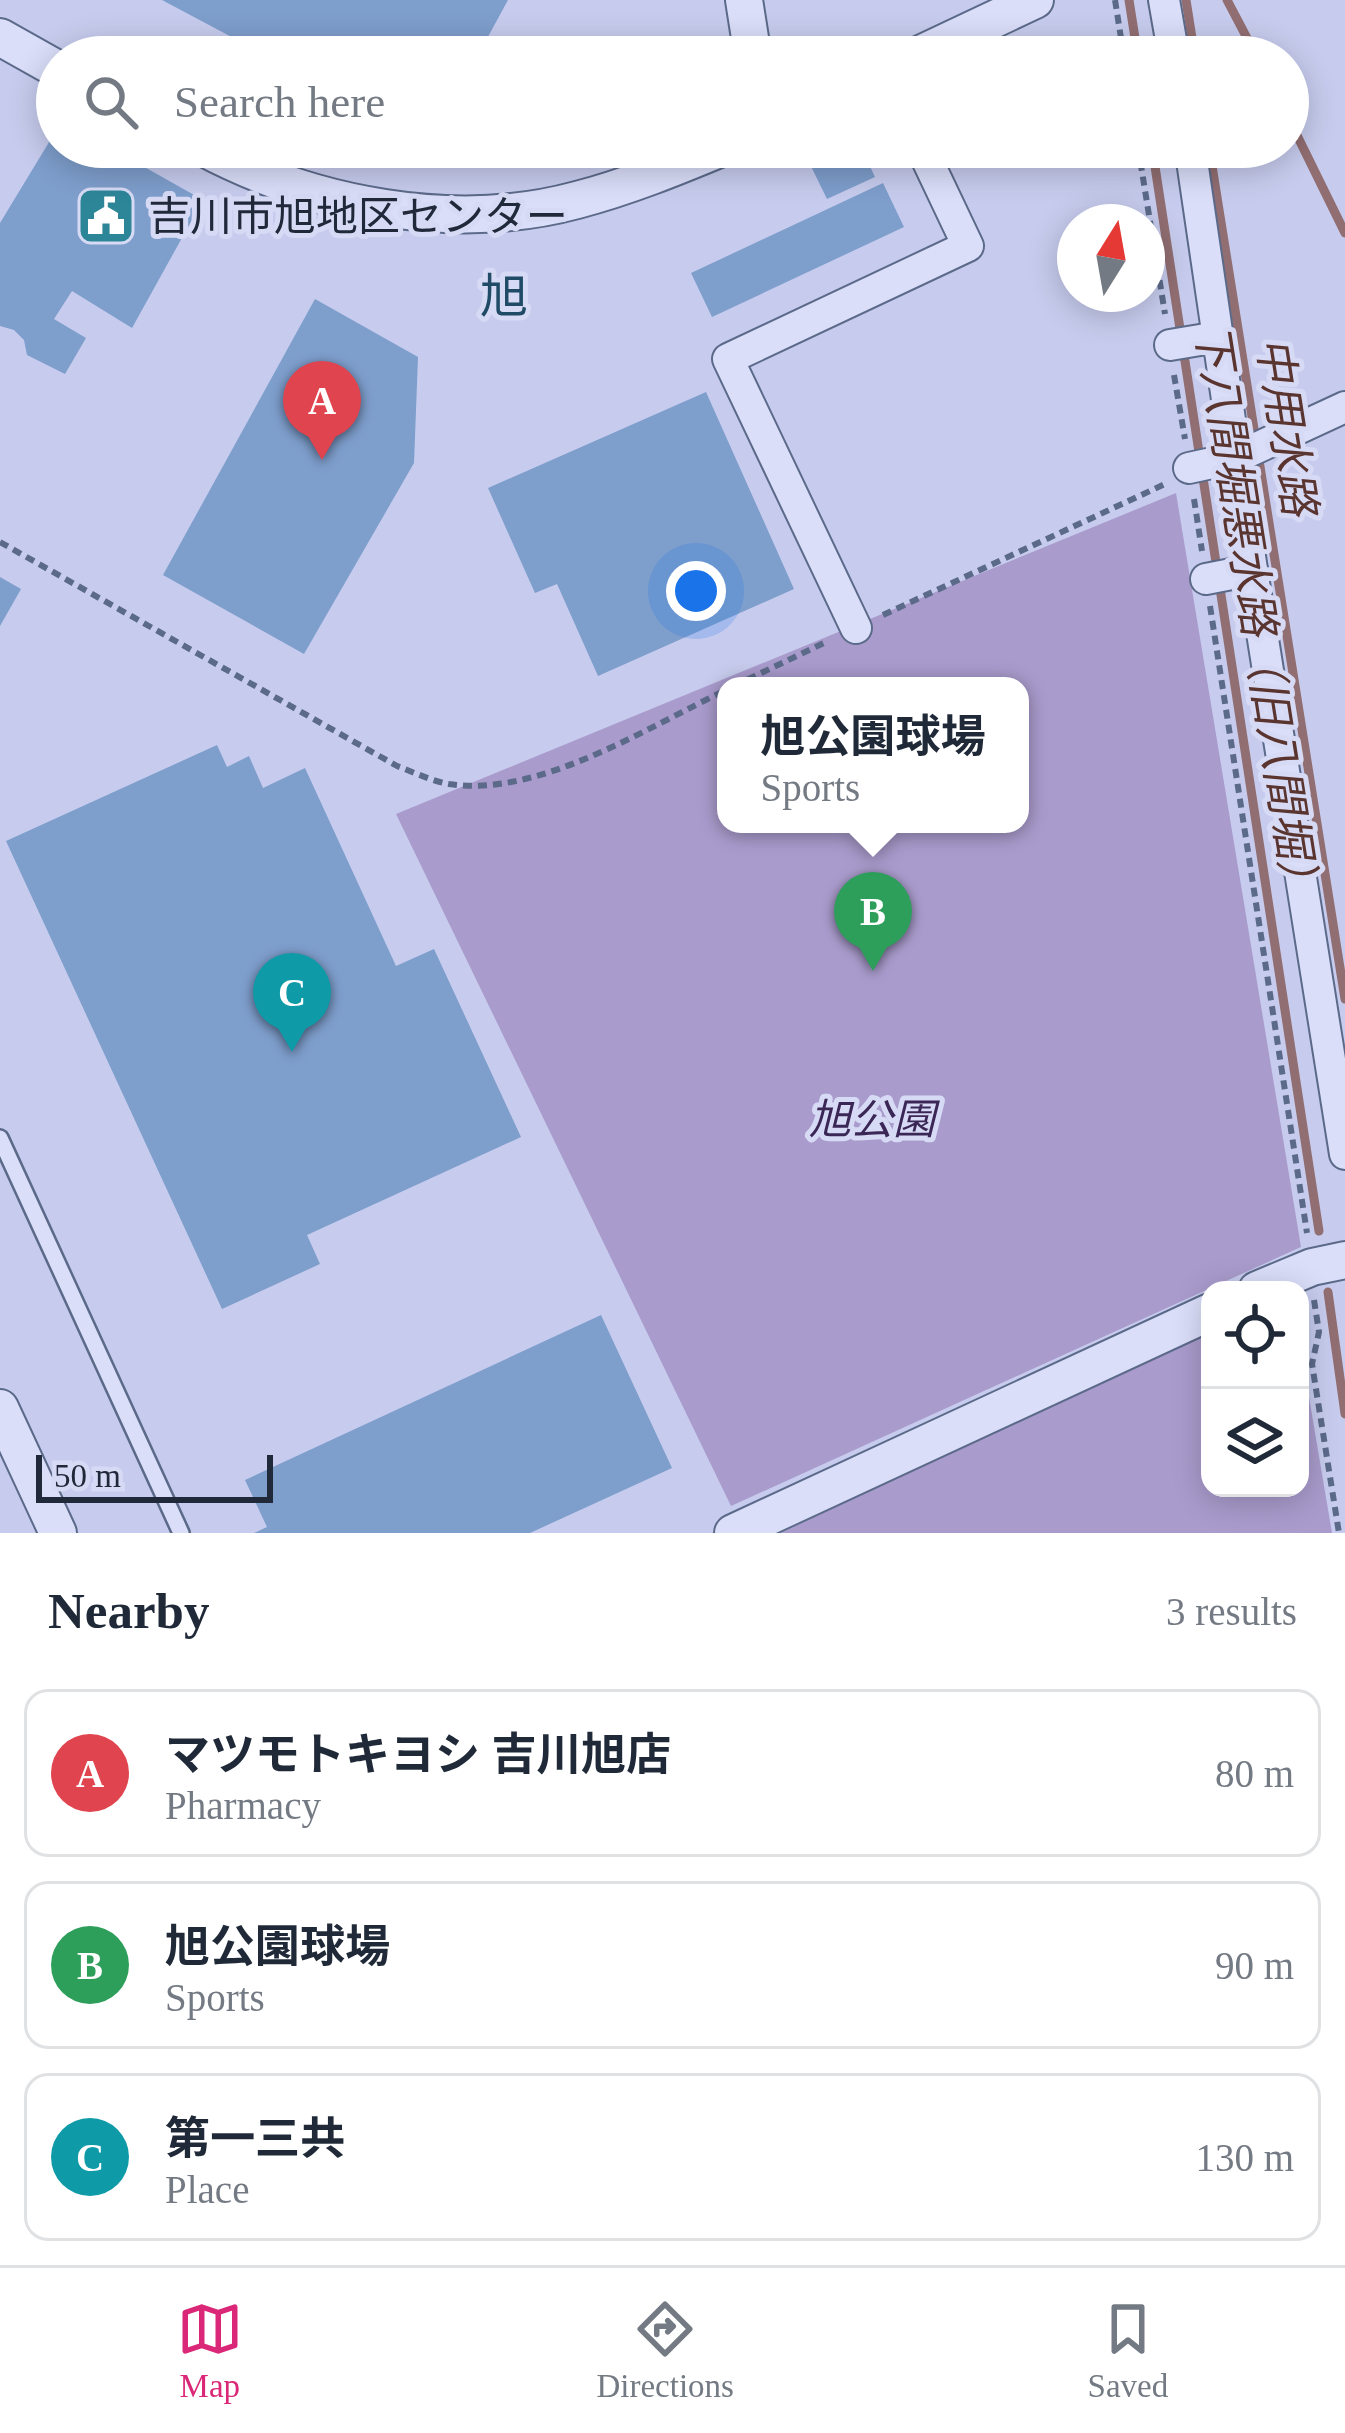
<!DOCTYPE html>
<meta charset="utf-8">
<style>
body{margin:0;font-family:"Times New Roman","Noto Sans JP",serif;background:#f2f2f3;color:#1f2937}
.controls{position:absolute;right:36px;bottom:36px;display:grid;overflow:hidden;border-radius:24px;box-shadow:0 6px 30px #0003}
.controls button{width:108px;height:108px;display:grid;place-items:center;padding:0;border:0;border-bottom:3px solid #e0e1e3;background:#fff;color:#1f2937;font:60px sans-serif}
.compass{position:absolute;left:1057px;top:204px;width:108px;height:108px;border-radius:50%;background:#fff;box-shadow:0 6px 30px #0003;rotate:11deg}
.scale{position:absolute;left:36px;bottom:30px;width:237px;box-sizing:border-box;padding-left:12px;border:6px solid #20293a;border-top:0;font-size:33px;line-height:42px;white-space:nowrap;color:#20293a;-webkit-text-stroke:9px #d7daf5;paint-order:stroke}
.you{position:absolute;left:696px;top:591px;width:42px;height:42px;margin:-30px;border:9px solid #fff;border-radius:50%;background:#1a73e8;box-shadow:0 0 0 18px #1a73e833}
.badge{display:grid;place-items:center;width:78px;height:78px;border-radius:50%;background:#db2777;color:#fff;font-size:39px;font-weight:700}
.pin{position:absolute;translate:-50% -99px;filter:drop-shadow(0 3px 6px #0008)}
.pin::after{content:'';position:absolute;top:63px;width:42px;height:36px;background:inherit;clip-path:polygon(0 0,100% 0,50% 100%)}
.popup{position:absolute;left:717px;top:677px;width:312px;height:156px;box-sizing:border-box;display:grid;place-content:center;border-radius:24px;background:#fff;filter:drop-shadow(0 3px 9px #0005);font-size:39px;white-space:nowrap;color:#747a83}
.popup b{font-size:45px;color:#1f2937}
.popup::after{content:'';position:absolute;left:50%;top:100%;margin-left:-24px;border:24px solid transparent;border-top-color:#fff}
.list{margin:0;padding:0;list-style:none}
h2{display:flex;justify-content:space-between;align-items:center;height:156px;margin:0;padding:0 48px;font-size:51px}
h2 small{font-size:39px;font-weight:400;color:#747a83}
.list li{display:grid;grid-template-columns:78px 1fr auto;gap:36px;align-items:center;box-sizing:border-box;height:168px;margin:0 24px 24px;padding:0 24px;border:3px solid #e0e1e3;border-radius:24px}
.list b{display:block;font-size:45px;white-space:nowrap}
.list p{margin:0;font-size:39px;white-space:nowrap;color:#747a83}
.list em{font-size:39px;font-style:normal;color:#747a83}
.icon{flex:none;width:66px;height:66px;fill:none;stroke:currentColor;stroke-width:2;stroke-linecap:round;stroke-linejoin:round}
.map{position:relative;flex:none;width:1345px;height:1533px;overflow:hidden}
.search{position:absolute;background:#fff;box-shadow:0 6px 30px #0003;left:36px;right:36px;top:36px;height:132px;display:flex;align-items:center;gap:30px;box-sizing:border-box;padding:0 42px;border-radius:66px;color:#747a83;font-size:45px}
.sheet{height:732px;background:#fff}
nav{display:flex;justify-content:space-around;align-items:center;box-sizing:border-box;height:168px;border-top:3px solid #e0e1e3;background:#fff;font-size:33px;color:#747a83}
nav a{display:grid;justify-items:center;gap:6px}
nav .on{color:#db2777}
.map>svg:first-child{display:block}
</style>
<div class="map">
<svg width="1345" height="1533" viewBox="0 0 1345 1533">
<rect width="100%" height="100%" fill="#c7ccee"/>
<g fill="#a99bcc" fill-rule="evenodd">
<path d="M1176 493 1301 1247 731 1506 396 814ZM726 686H1020V824H726Z"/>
<polygon points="1210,1327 1210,1488 1300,1488 1300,1344 1332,1533 781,1533"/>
</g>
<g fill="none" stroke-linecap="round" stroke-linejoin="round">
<g stroke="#916e71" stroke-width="9">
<polyline points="1129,0 1138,57"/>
<polyline points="1186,0 1195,57"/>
<polyline points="1227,0 1257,57"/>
<polyline points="1288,117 1345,233"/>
<polyline points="1152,147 1319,1231"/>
<polyline points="1209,147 1345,999"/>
<polyline points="1328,1292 1345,1414"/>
</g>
</g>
<g fill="#7e9ecc">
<polygon points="162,0 508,0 477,57 269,57"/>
<polygon points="57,129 57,147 109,147 203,200 132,328 72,291 54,319 86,338 65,374 27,355 24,340 14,330 0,326 0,223"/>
<polygon points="821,147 861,147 875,177 827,199 805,154"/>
<polygon points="883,183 904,227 712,317 691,273"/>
<polygon points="315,299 418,357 414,463 304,654 163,575"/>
<polygon points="706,392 794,589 598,676 557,584 535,593 488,488"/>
<polygon points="0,577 21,589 0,626"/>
<polygon points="217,745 227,767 249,756 263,788 305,768 396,966 434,949 521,1137 307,1235 320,1264 222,1309 6,841"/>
<polygon points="601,1315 672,1468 530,1533 254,1533 267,1527 245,1480"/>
</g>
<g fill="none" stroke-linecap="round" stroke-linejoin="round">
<g stroke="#5c6a8a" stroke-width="20">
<polyline id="service" points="0,1138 181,1533"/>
</g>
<g stroke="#5c6a8a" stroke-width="34">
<g id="minor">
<polyline points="1164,0 1174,57"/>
<polyline points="1190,147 1252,570 1345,1154"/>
<polyline points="1170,345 1218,337"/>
<polyline points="1189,468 1235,458 1345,407"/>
<polyline points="1206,579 1252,570"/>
<polyline points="856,628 728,359 968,246 921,147"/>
</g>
</g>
<g stroke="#5c6a8a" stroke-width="40">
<g id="tertiary">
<polyline points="744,0 753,57"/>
<polyline points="0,37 57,69"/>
<polyline points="914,57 1035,0"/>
<path d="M202 147C312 206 455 233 577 200 627 187 676 167 724 147"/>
<polyline points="1257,1290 1312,1267 1345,1260"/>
<polyline points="0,1408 58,1533"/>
<polyline points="733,1533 1210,1312"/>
</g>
</g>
<g stroke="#5c6a8a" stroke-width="6" stroke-dasharray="9 6" stroke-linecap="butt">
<polyline points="1115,0 1124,57"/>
<polyline points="1138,147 1165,314"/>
<polyline points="1174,375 1185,439"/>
<polyline points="1194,499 1202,551"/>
<path d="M0 542 397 766C413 772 432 781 449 784 538 798 648 727 726 690"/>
<polyline points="1210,606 1307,1233"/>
<polyline points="883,615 1165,484"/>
<polyline points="734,686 828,641"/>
<polyline points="1314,1300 1319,1332 1312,1364 1339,1533"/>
</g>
<use href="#service" stroke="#dadef9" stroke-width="15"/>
<use href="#minor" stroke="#dadef9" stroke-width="30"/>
<use href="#tertiary" stroke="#dadef9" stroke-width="36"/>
</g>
<defs>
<g id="civic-square" transform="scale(3)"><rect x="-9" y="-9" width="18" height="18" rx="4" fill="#2d8698" stroke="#d7daf5"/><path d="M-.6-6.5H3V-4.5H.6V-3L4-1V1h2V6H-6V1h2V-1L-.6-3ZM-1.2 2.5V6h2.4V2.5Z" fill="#fff"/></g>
</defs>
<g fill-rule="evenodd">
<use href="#civic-square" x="106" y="216"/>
</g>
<g text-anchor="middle" stroke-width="10" stroke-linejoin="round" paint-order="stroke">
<g font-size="42" fill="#20293a" stroke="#d7daf5" text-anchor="start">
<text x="148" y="231">吉川市旭地区センター</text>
</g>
<g font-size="42" font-style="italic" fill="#3b2756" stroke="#d7daf5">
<text x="872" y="1134">旭公園</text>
</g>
<g font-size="45" font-style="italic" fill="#5a342f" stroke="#d7daf5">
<text transform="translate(1287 426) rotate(81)" y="16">中用水路</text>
<text transform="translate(1257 613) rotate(81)" y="16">下八間堀悪水路（旧八間堀）</text>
</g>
<g font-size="48" fill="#204b66" stroke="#d7daf5">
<text x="504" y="313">旭</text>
</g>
</g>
</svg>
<div class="controls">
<button><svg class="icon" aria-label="locate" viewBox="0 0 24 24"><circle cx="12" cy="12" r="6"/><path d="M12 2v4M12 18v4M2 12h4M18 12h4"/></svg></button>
<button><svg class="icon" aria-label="layers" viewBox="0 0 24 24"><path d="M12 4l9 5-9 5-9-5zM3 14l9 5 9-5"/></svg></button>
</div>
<svg class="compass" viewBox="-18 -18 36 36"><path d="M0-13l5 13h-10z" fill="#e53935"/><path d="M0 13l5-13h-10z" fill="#747a83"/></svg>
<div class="scale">50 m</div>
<div class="you"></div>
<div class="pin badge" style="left:322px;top:460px;background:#e0444e">A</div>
<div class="pin badge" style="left:873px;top:971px;background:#2e9e5b">B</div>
<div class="popup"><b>旭公園球場</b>Sports</div>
<div class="pin badge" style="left:292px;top:1052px;background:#0f9aa8">C</div>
<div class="search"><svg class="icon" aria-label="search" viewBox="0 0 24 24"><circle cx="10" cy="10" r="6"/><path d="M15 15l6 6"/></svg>Search here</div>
</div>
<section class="sheet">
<h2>Nearby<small>3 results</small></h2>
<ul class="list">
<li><span class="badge" style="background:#e0444e">A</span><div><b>マツモトキヨシ 吉川旭店</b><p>Pharmacy</p></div><em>80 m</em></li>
<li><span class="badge" style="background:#2e9e5b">B</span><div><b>旭公園球場</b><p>Sports</p></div><em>90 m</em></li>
<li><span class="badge" style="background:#0f9aa8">C</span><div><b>第一三共</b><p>Place</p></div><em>130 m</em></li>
</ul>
</section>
<nav>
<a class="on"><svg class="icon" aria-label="map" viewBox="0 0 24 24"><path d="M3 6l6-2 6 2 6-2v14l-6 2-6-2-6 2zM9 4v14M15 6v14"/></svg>Map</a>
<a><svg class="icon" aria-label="directions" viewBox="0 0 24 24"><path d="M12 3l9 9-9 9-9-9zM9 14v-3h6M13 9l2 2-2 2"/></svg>Directions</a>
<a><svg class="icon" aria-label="saved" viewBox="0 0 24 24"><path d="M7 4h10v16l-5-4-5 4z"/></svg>Saved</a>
</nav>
